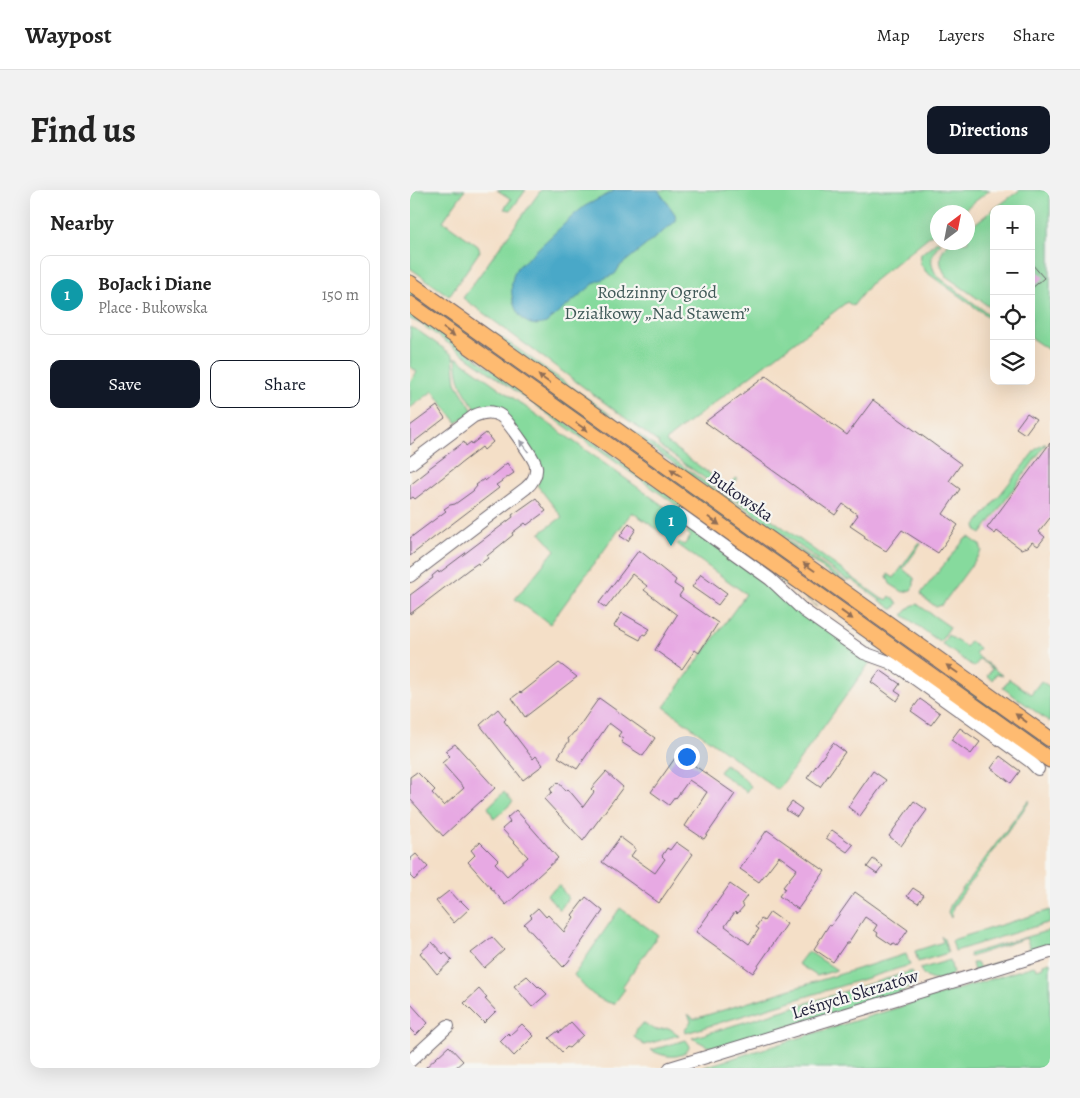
<!DOCTYPE html>
<meta charset="utf-8">
<style>
body{margin:0;font-family:Alegreya,serif;background:#f2f2f2;color:#222}
.controls{position:absolute;right:15px;top:15px;display:grid;overflow:hidden;border-radius:10px;box-shadow:0 5px 20px #0002}
.controls button{width:45px;height:45px;display:grid;place-items:center;padding:0;border:0;border-bottom:1px solid #e0e0e0;background:#fff;color:#222;font:25px sans-serif}
.compass{position:absolute;left:520px;top:15px;width:45px;height:45px;border-radius:50%;background:#fff;box-shadow:0 5px 20px #0002;rotate:32deg}
.you{position:absolute;left:276px;top:566px;width:18px;height:18px;margin:-12px;border:4px solid #fff;border-radius:50%;background:#1a73e8;box-shadow:0 0 0 8px #1a73e833}
.badge{display:grid;place-items:center;width:32px;height:32px;border-radius:50%;background:#111827;color:#fff;font-size:16px;font-weight:700}
.pin{position:absolute;translate:-50% -41px;filter:drop-shadow(0 1px 2px #0008)}
.pin::after{content:'';position:absolute;top:26px;width:18px;height:15px;background:inherit;clip-path:polygon(0 0,100% 0,50% 100%)}
.list{margin:0;padding:0;list-style:none}
h2{display:flex;justify-content:space-between;align-items:center;height:65px;margin:0;padding:0 20px;font-size:21px}
h2 small{font-size:16px;font-weight:400;color:#767676}
.list li{display:grid;grid-template-columns:32px 1fr auto;gap:15px;align-items:center;box-sizing:border-box;height:80px;margin:0 10px 10px;padding:0 10px;border:1px solid #e0e0e0;border-radius:10px}
.list b{display:block;font-size:19px;white-space:nowrap}
.list p{margin:0;font-size:16px;white-space:nowrap;color:#767676}
.list em{font-size:16px;font-style:normal;color:#767676}
.actions{display:flex;gap:10px;padding:15px 20px}
.actions a{flex:1;padding:11px 0;border:1px solid #111827;border-radius:10px;text-align:center;font-size:18px;color:#111827}
.actions .main{background:#111827;color:#fff}
.icon{flex:none;width:28px;height:28px;fill:none;stroke:currentColor;stroke-width:2;stroke-linecap:round;stroke-linejoin:round}
.map{position:relative;flex:none;width:640px;height:878px;overflow:hidden;border-radius:10px}
header{display:flex;align-items:center;gap:30px;box-sizing:border-box;height:70px;padding:0 25px;background:#fff;border-bottom:1px solid #e0e0e0}
header strong{font-size:24px}
nav{display:flex;gap:28px;margin-inline-start:auto;font-size:18px}
.intro{display:flex;align-items:center;justify-content:space-between;box-sizing:border-box;height:120px;padding:0 30px}
h1{margin:0;font-size:35px}
.button{padding:12px 22px;border-radius:10px;background:#111827;color:#fff;font-size:18px;font-weight:700}
main{display:flex;gap:30px;padding:0 30px}
aside{flex:1;background:#fff;border-radius:10px;box-shadow:0 5px 20px #0002}
.map>svg:first-child{display:block}
</style>
<header>
<strong>Waypost</strong>
<nav><a>Map</a><a>Layers</a><a>Share</a></nav>
</header>
<div class="intro"><h1>Find us</h1><a class="button">Directions</a></div>
<main>
<aside>
<h2>Nearby<small></small></h2>
<ul class="list">
<li><span class="badge" style="background:#0f9aa8">1</span><div><b>BoJack i Diane</b><p>Place · Bukowska</p></div><em>150 m</em></li>
</ul>
<div class="actions"><a class="main">Save</a><a>Share</a></div>
</aside>
<div class="map">
<svg width="640" height="878" viewBox="0 0 640 878">
<rect width="100%" height="100%" fill="#f6f6f2"/>
<filter id="ink" filterUnits="userSpaceOnUse"><feTurbulence type="fractalNoise" baseFrequency=".02" numOctaves="2"/><feDisplacementMap in="SourceGraphic" scale="10" xChannelSelector="R" yChannelSelector="G"/><feConvolveMatrix kernelMatrix="1 2 1 2 8 2 1 2 1" color-interpolation-filters="sRGB"/></filter>
<filter id="wash" filterUnits="userSpaceOnUse"><feTurbulence type="fractalNoise" baseFrequency=".0096" numOctaves="4" result="noise"/><feDisplacementMap in="SourceGraphic" scale="20" xChannelSelector="R" yChannelSelector="G"/><feGaussianBlur stdDeviation="1.12" result="paint"/><feColorMatrix in="noise" values="0 0 0 0 0 0 0 0 0 0 0 0 0 0 0 0 0 1.4 0 .05"/><feComposite in="paint" operator="in"/></filter>
<g filter="url(#wash)">
<rect width="100%" height="100%" fill="#f4dfc7"/>
<g fill="#86da9d" stroke="#547e6c">
<polygon points="0,0 55,0 33,31 68,56 70,61 39,106 0,78"/>
<polygon points="87,0 116,0 101,20 94,19 101,9"/>
<polygon points="131,0 580,0 551,22 528,22 527,40 461,93 443,116 437,112 260,247 256,252 318,297 325,288 327,289 320,299 472,409 474,408 477,410 480,406 488,413 484,419 482,419 442,390 437,390 248,255 249,253 53,108"/>
<polygon points="610,0 640,0 640,161 621,148 621,19 584,19"/>
<path d="M584 19V120L537 87C528 74 528 63 539 53L558 52V39Z"/>
<path d="M527 51 528 52 531 53C520 63 519 73 527 86L584 128V131L516 82 510 73 511 64Z"/>
<polygon points="0,100 461,429 458,433 0,106"/>
<polygon points="0,121 380,392 407,417 381,395 379,398 358,380 11,134 0,129"/>
<polygon points="0,137 7,140 43,165 46,193 63,221 47,233 23,201 0,218 0,192 7,182 0,176"/>
<polygon points="84,142 436,392 423,386 85,147"/>
<path d="M46 167 269 327 273 332 270 336 266 333 257 346 222 322 140 434 105 409 145 360 130 343 152 327 127 295 130 289 98 227 66 219C52 199 48 193 46 167Z"/>
<polygon points="634,254 636,254 571,344 567,341 566,335 626,259"/>
<polygon points="281,337 461,471 368,600 254,517 336,404 267,354 269,352 274,355 281,346 277,343"/>
<polygon points="559,347 570,355 572,361 532,415 526,417 513,407 511,403 555,349"/>
<polygon points="509,353 511,354 493,379 504,388 504,395 501,400 493,402 480,394 477,386 478,384 484,388"/>
<polygon points="507,414 540,437 530,452 493,425 501,416"/>
<polygon points="466,433 640,557 640,562 463,436"/>
<polygon points="538,445 556,457 560,451 569,458 565,464 593,486 586,484 582,490 577,486 582,479 570,469 564,477 532,454"/>
<polygon points="599,489 621,504 631,491 640,497 640,532 593,498"/>
<polygon points="315,574 330,585 341,596 337,602 309,582"/>
<polygon points="94,602 103,612 84,629 78,617"/>
<polygon points="618,611 620,611 543,717 541,728 538,722 541,714"/>
<polygon points="149,695 158,708 150,720 137,705"/>
<path d="M210 718 248 745 212 797 215 799 204 814C184 809 177 800 164 785Z"/>
<polygon points="640,720 640,732 545,761 542,750"/>
<polygon points="640,740 640,755 619,763 564,781 562,773 567,773 570,778 618,762 619,756 616,748 560,767 559,764"/>
<polygon points="531,746 534,749 538,763 508,772 505,761 533,752"/>
<polygon points="398,761 427,780 407,786 388,774"/>
<polygon points="496,764 500,775 276,843 274,841 281,831 278,824 284,829"/>
<path d="M540 770 543 783 539 788C527 791 516 792 510 779Z"/>
<polygon points="640,772 640,878 291,878 624,776 627,779 633,777 633,774"/>
<path d="M502 781C504 792 499 798 490 803L307 858 297 856 282 848Z"/>
<path d="M234 834 246 840 259 838 269 845 234 855 224 847C226 841 227 836 234 834Z"/>
<path d="M276 850 280 856C273 871 253 867 241 860Z"/>
</g>
<path fill="#49a8c8" stroke="#366582" d="M206 0H248L265 24 266 31 210 76 205 84 186 92 136 133C107 144 94 102 106 79L165 24 175 16Z"/>
<g id="blocks">
<g fill="#e7a9e3">
<polygon points="621,73 634,88 621,99"/>
<polygon points="356,186 437,245 463,210 551,274 539,291 550,299 533,324 548,335 528,363 492,340 476,361 454,348 455,346 440,336 448,325 433,314 425,325 295,232"/>
<polygon points="27,216 35,228 0,255 0,236"/>
<polygon points="617,223 626,229 615,244 606,238"/>
<polygon points="76,243 83,252 74,260 72,257 5,309 3,307 0,309 0,295 19,280 18,279 54,252 56,256 61,252 62,254"/>
<polygon points="640,253 640,328 629,342 635,347 628,356 622,352 618,357 611,359 587,341 585,344 577,338"/>
<polygon points="97,273 104,283 86,295 89,298 0,366 0,348 36,321 34,319 40,315 45,314 63,301 67,296 66,295 74,289 75,291"/>
<polygon points="126,308 136,321 117,335 115,333 102,343 103,345 77,366 78,368 69,375 68,373 59,379 0,424 0,405 23,388 22,386 28,381 29,383 103,327 102,325"/>
<polygon points="219,333 226,339 218,351 210,346"/>
<polygon points="229,360 266,390 264,394 273,400 269,406 308,433 289,463 285,460 272,479 245,460 267,425 234,400 237,396 222,384 196,418 189,413"/>
<polygon points="291,384 317,403 308,415 282,397"/>
<polygon points="212,423 240,439 235,445 233,444 230,450 204,436"/>
<polygon points="149,473 167,487 115,527 102,508 110,502 111,503"/>
<polygon points="470,480 490,494 485,501 491,505 487,511 461,492"/>
<polygon points="189,508 245,548 233,566 211,552 213,549 208,546 211,542 199,533 167,579 148,567 159,551 158,549 164,542 165,542"/>
<polygon points="510,509 530,523 521,535 501,521"/>
<polygon points="88,519 96,529 94,531 123,569 126,566 133,575 113,590 70,535"/>
<polygon points="550,538 570,552 561,564 541,550"/>
<polygon points="423,553 435,562 410,597 397,588"/>
<polygon points="45,554 85,598 33,646 0,609 0,587 7,582 25,600 22,603 34,616 54,598 32,573 40,566 35,561"/>
<polygon points="268,564 325,604 294,649 275,636 297,602 279,590 266,608 265,607 259,615 241,602"/>
<polygon points="590,566 610,581 601,593 581,578"/>
<polygon points="463,581 476,590 450,626 438,617"/>
<polygon points="196,582 213,597 173,651 134,609 142,602 140,599 148,592 156,601 158,599 173,617 184,602 181,599"/>
<polygon points="504,611 517,620 491,656 479,646"/>
<polygon points="382,612 392,619 387,627 376,620"/>
<polygon points="106,620 148,668 96,715 58,672 65,665 61,660 70,652 88,670 85,673 97,686 118,667 92,639 100,632 97,628"/>
<polygon points="357,640 415,681 388,719 369,706 375,698 373,697 387,679 369,666 349,692 330,679"/>
<polygon points="422,640 443,655 437,662 416,648"/>
<polygon points="210,647 226,659 221,666 245,683 255,669 252,666 257,658 260,660 266,652 283,664 249,713 192,672"/>
<polygon points="6,664 18,677 4,690 0,686 0,669"/>
<polygon points="463,669 473,676 467,684 457,677"/>
<polygon points="320,694 337,706 331,714 334,716 327,724 325,722 315,736 339,754 349,739 346,737 351,729 354,731 360,722 377,734 343,783 286,742"/>
<polygon points="503,698 514,705 508,713 497,706"/>
<polygon points="39,701 49,712 51,711 59,719 44,733 26,711"/>
<polygon points="445,702 498,740 487,756 483,753 482,755 467,745 468,743 464,740 467,735 455,727 438,753 436,753 423,772 404,759 419,735 421,736"/>
<polygon points="176,707 193,721 158,772 153,777 114,734 122,727 120,725 128,718 136,727 138,725 154,742 164,727 162,725"/>
<polygon points="82,747 94,760 74,778 61,763"/>
<polygon points="22,752 33,764 35,762 42,770 27,784 10,763"/>
<polygon points="117,786 128,797 129,796 137,804 122,817 104,796"/>
<polygon points="69,799 77,808 75,809 86,821 74,833 54,813"/>
<polygon points="0,813 18,833 6,845 0,839"/>
<polygon points="161,832 173,845 159,858 157,857 152,862 139,848 148,841 149,843"/>
<polygon points="112,834 124,846 104,866 90,851 98,843 100,845"/>
<polygon points="39,856 53,871 45,878 15,878"/>
</g>
</g>
</g>
<g filter="url(#ink)">
<use href="#blocks" fill-opacity="0" stroke="#6c646c" stroke-width="1"/>
<g fill="none" stroke-linecap="round" stroke-linejoin="round">
<g stroke="#6c646c" stroke-width="14">
<g id="minor">
<path d="M0 274 64 226C73 222 82 220 91 226 97 230 126 270 126 277 127 285 122 293 116 298L0 386"/>
<polyline points="271,325 360,389 393,420 454,463 479,472 493,480 620,571 628,579"/>
<polyline points="0,871 38,836"/>
<polyline points="260,878 640,762"/>
</g>
</g>
<g stroke="#6c646c" stroke-width="17">
<g id="major">
<polyline points="0,93 640,549"/>
<polyline points="0,114 640,570"/>
</g>
</g>
<use href="#minor" stroke="#fff" stroke-width="12"/>
<use href="#major" stroke="#febb71" stroke-width="15"/>
</g>
<defs><path id="oneway-solid" d="M-6-.8H1V-3.2L6.5 0L1 3.2V.8H-6Z" transform="scale(1.25)"/></defs>
<g fill="#906e56">
<use href="#oneway-solid" transform="translate(39 142) rotate(36)"/>
<use href="#oneway-solid" transform="translate(134 189) rotate(-145)"/>
<use href="#oneway-solid" transform="translate(172 237) rotate(35)"/>
<use href="#oneway-solid" transform="translate(266 283) rotate(-145)"/>
<use href="#oneway-solid" transform="translate(304 331) rotate(35)"/>
<use href="#oneway-solid" transform="translate(399 377) rotate(-145)"/>
<use href="#oneway-solid" transform="translate(437 425) rotate(36)"/>
<use href="#oneway-solid" transform="translate(542 479) rotate(-145)"/>
<use href="#oneway-solid" transform="translate(611 528) rotate(-144)"/>
</g>
<use fill="#9c9ca7" href="#oneway-solid" transform="translate(114 256) rotate(-127)"/>
</g>
<g text-anchor="middle" stroke-width="4.5" stroke-linejoin="round" paint-order="stroke">
<g font-size="18" fill="#405958" stroke="#f6f6f2">
<text x="247" y="108">Rodzinny Ogród<tspan x="247" dy="21">Działkowy „Nad Stawem”</tspan></text>
</g>
<g font-size="18" fill="#22223b" stroke="#f6f6f2">
<text transform="translate(331 306) rotate(35)" y="6">Bukowska</text>
<text transform="translate(445 804) rotate(-17)" y="6">Leśnych Skrzatów</text>
</g>
</g>
</svg>
<div class="controls">
<button>+</button>
<button>−</button>
<button><svg class="icon" aria-label="locate" viewBox="0 0 24 24"><circle cx="12" cy="12" r="6"/><path d="M12 2v4M12 18v4M2 12h4M18 12h4"/></svg></button>
<button><svg class="icon" aria-label="layers" viewBox="0 0 24 24"><path d="M12 4l9 5-9 5-9-5zM3 14l9 5 9-5"/></svg></button>
</div>
<svg class="compass" viewBox="-18 -18 36 36"><path d="M0-13l5 13h-10z" fill="#e53935"/><path d="M0 13l5-13h-10z" fill="#767676"/></svg>
<div class="you"></div>
<div class="pin badge" style="left:261px;top:356px;background:#0f9aa8">1</div>
</div>
</main>
